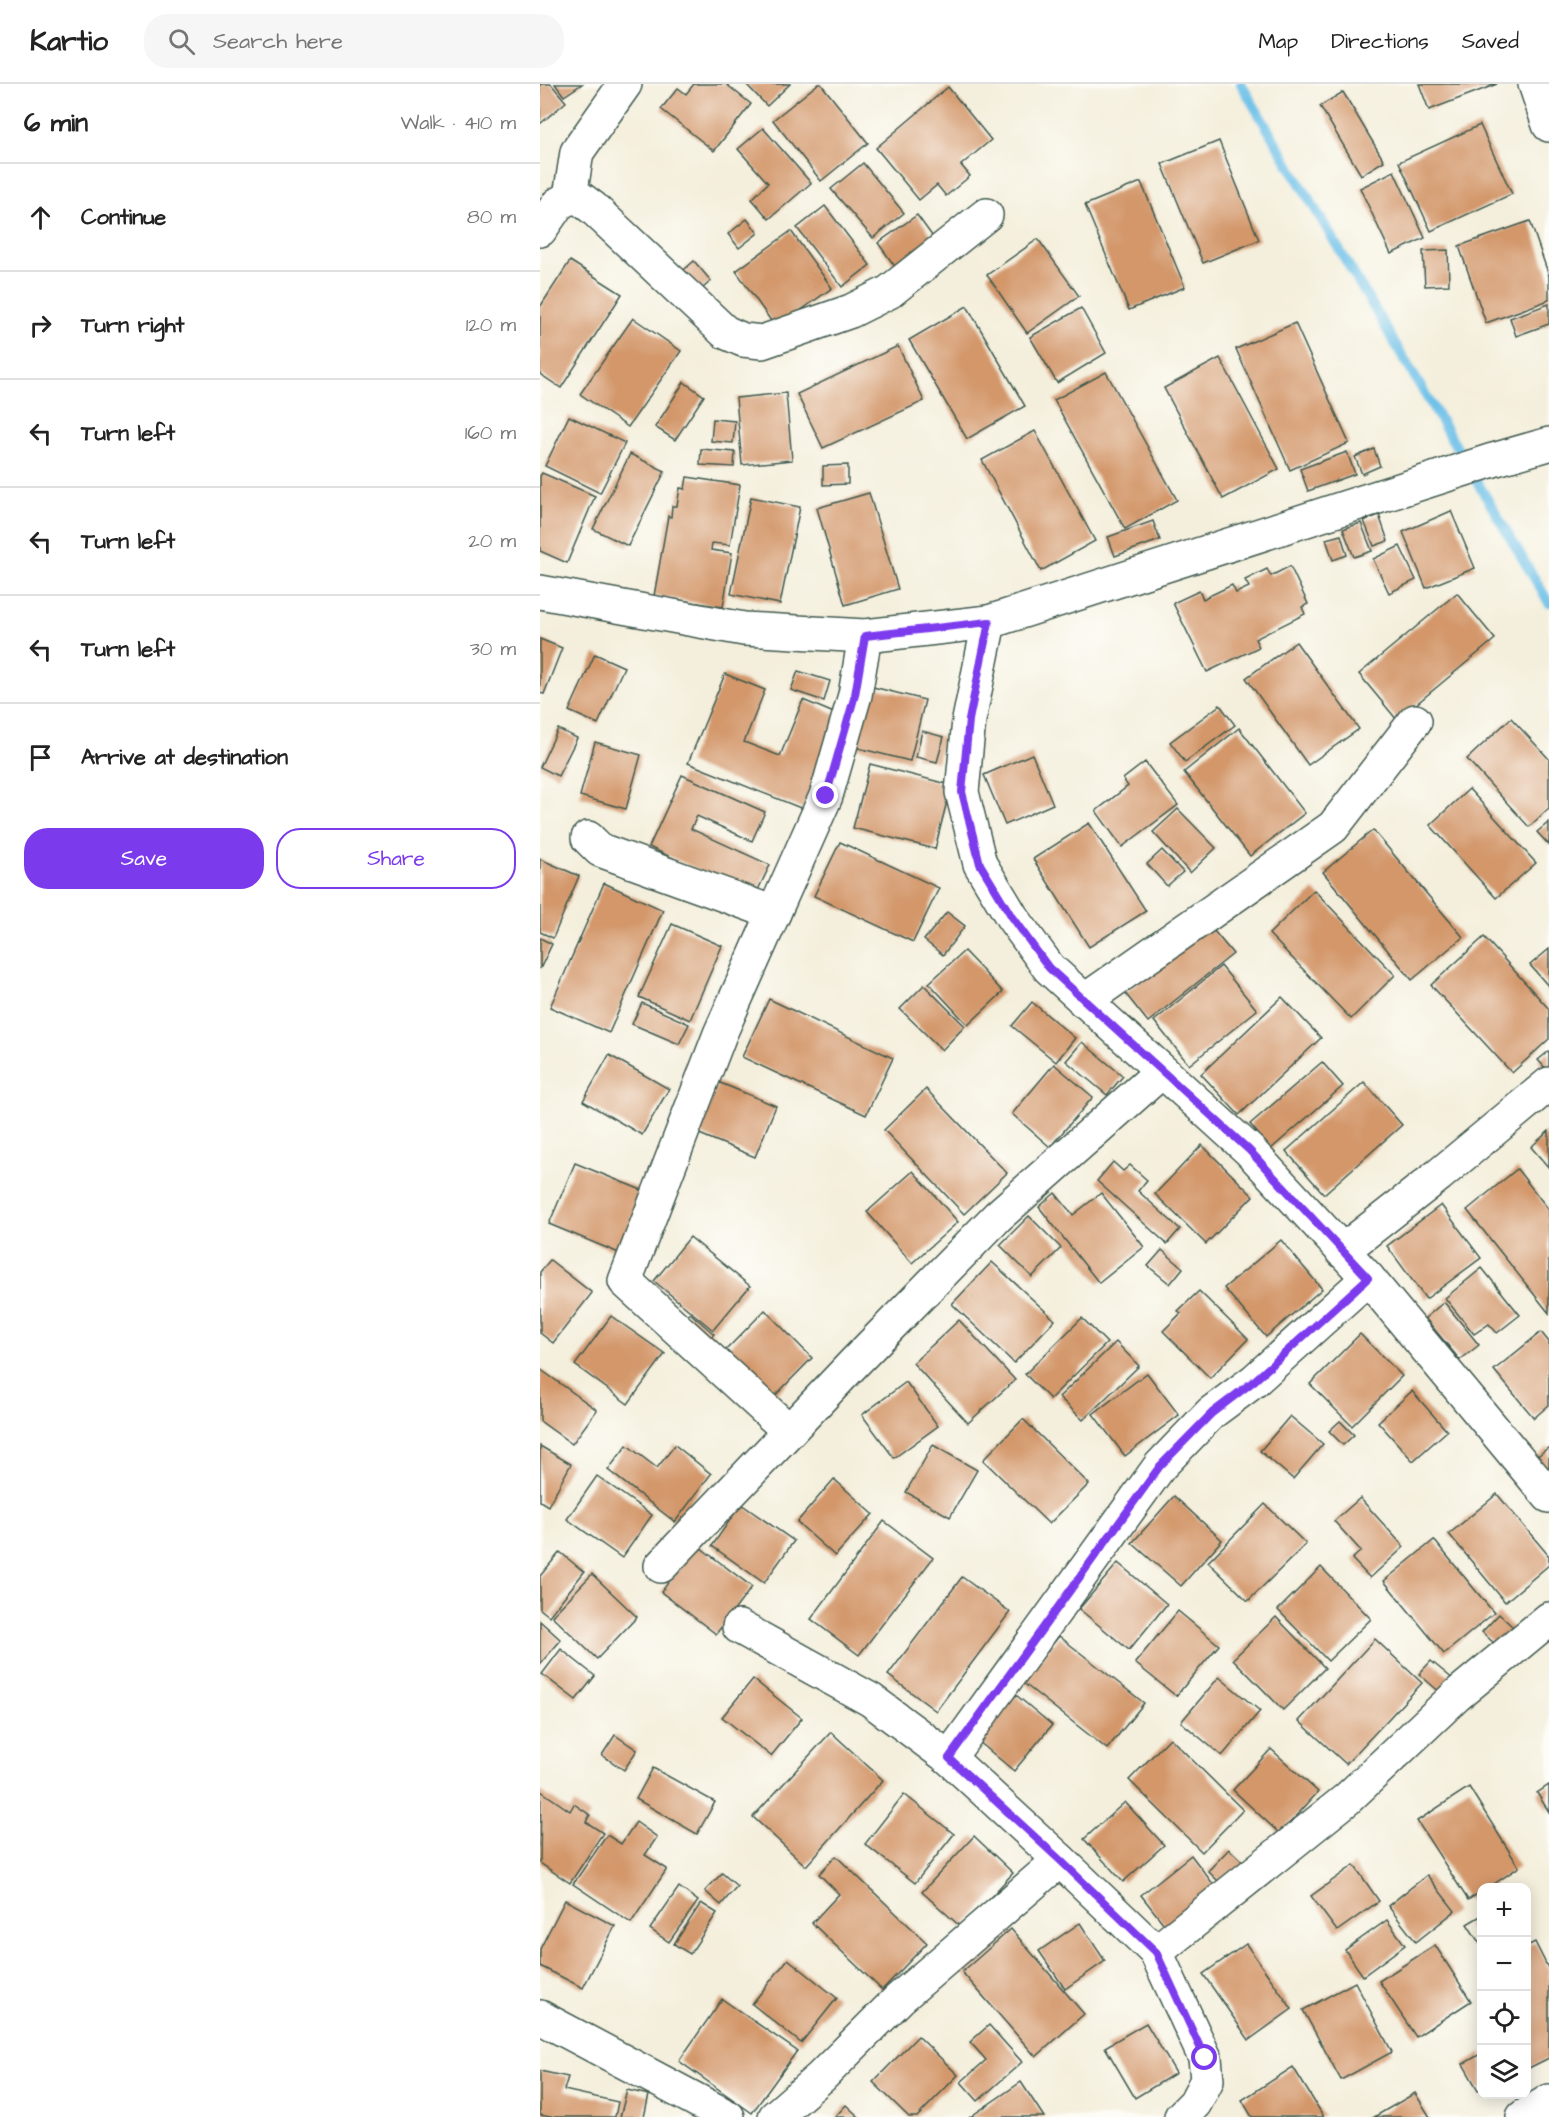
<!DOCTYPE html>
<meta charset="utf-8">
<style>
body{margin:0;font-family:"Architects Daughter",sans-serif;background:#f6f6f6;color:#222}
.controls{position:absolute;right:18px;bottom:18px;display:grid;overflow:hidden;border-radius:12px;box-shadow:0 3px 15px #0003}
.controls button{width:54px;height:54px;display:grid;place-items:center;padding:0;border:0;border-bottom:2px solid #e0e0e0;background:#fff;color:#222;font:30px sans-serif}
.stop{position:absolute;width:18px;height:18px;margin:-14px;border:4px solid #7c3aed;border-radius:50%;background:#fff}
.stop.end{background:#7c3aed;border-color:#fff;box-shadow:0 2px 6px #0008}
.list{margin:0;padding:0;list-style:none}
h2{display:flex;justify-content:space-between;align-items:center;height:78px;margin:0;padding:0 24px;font-size:26px}
h2 small{font-size:20px;font-weight:400;color:#767676}
.list li{display:grid;grid-template-columns:39px 1fr auto;gap:18px;align-items:center;box-sizing:border-box;height:108px;padding:0 24px;border-top:2px solid #e0e0e0}
.list b{display:block;font-size:22px;white-space:nowrap}
.list em{font-size:20px;font-style:normal;color:#767676}
.actions{display:flex;gap:12px;padding:18px 24px}
.actions a{flex:1;padding:14px 0;border:2px solid #7c3aed;border-radius:24px;text-align:center;font-size:21px;color:#7c3aed}
.actions .main{background:#7c3aed;color:#fff}
.icon{flex:none;width:33px;height:33px;fill:none;stroke:currentColor;stroke-width:2;stroke-linecap:round;stroke-linejoin:round}
.map{position:relative;flex:none;width:1009px;height:2033px;overflow:hidden}
header{display:flex;align-items:center;gap:36px;box-sizing:border-box;height:84px;padding:0 30px;background:#fff;border-bottom:2px solid #e0e0e0}
header strong{font-size:28px}
nav{display:flex;gap:33px;margin-inline-start:auto;font-size:21px}
.search{width:420px;height:54px;background:#f6f6f6;display:flex;align-items:center;gap:15px;box-sizing:border-box;padding:0 21px;border-radius:24px;color:#767676;font-size:22px}
main{display:flex}
aside{flex:1;background:#fff}
.map>svg:first-child{display:block}
</style>
<header>
<strong>Kartio</strong>
<div class="search"><svg class="icon" aria-label="search" viewBox="0 0 24 24"><circle cx="10" cy="10" r="6"/><path d="M15 15l6 6"/></svg>Search here</div>
<nav><a>Map</a><a>Directions</a><a>Saved</a></nav>
</header>
<main>
<aside>
<h2>6 min<small>Walk · 410 m</small></h2>
<ul class="list">
<li><svg class="icon" aria-label="ahead" viewBox="0 0 24 24"><path d="M12 20V5M6 11l6-6 6 6"/></svg><div><b>Continue</b></div><em>80 m</em></li>
<li><svg class="icon" aria-label="right" viewBox="0 0 24 24"><path d="M7 20v-9h11M14 6l5 5-5 5"/></svg><div><b>Turn right</b></div><em>120 m</em></li>
<li><svg class="icon" aria-label="left" viewBox="0 0 24 24"><path d="M17 20v-9H6M10 6l-5 5 5 5"/></svg><div><b>Turn left</b></div><em>160 m</em></li>
<li><svg class="icon" aria-label="left" viewBox="0 0 24 24"><path d="M17 20v-9H6M10 6l-5 5 5 5"/></svg><div><b>Turn left</b></div><em>20 m</em></li>
<li><svg class="icon" aria-label="left" viewBox="0 0 24 24"><path d="M17 20v-9H6M10 6l-5 5 5 5"/></svg><div><b>Turn left</b></div><em>30 m</em></li>
<li><svg class="icon" aria-label="arrive" viewBox="0 0 24 24"><path d="M6 21V4h12l-3 4 3 4H6"/></svg><div><b>Arrive at destination</b></div></li>
</ul>
<div class="actions"><a class="main">Save</a><a>Share</a></div>
</aside>
<div class="map">
<svg width="1009" height="2033" viewBox="0 0 1009 2033">
<rect width="100%" height="100%" fill="#fdfcf7"/>
<filter id="ink" filterUnits="userSpaceOnUse"><feTurbulence type="fractalNoise" baseFrequency=".0167" numOctaves="2"/><feDisplacementMap in="SourceGraphic" scale="12" xChannelSelector="R" yChannelSelector="G"/><feConvolveMatrix kernelMatrix="1 2 1 2 8 2 1 2 1" color-interpolation-filters="sRGB"/></filter>
<filter id="wash" filterUnits="userSpaceOnUse"><feTurbulence type="fractalNoise" baseFrequency=".008" numOctaves="4" result="noise"/><feDisplacementMap in="SourceGraphic" scale="24" xChannelSelector="R" yChannelSelector="G"/><feGaussianBlur stdDeviation="1.35" result="paint"/><feColorMatrix in="noise" values="0 0 0 0 0 0 0 0 0 0 0 0 0 0 0 0 0 1.4 0 .05"/><feComposite in="paint" operator="in"/></filter>
<g filter="url(#wash)">
<rect width="100%" height="100%" fill="#f4efdc"/>
<g fill="none" stroke-linecap="round" stroke-linejoin="round">
<polyline stroke="#6cc0e8" stroke-width="10" points="701,0 1009,519"/>
</g>
<g id="blocks">
<g fill="#d3976a">
<polygon points="0,0 11,0 26,18 0,40"/>
<polygon points="15,0 42,0 24,12"/>
<polygon points="154,0 186,0 211,20 174,67 121,25 138,4 146,10"/>
<polygon points="206,0 250,0 227,22"/>
<polygon points="278,0 281,0 328,59 281,97 233,36"/>
<polygon points="879,0 957,0 889,26"/>
<polygon points="408,3 451,56 421,81 430,92 406,112 397,101 379,116 336,64"/>
<polygon points="803,8 844,77 821,91 780,22"/>
<polygon points="940,41 972,110 891,147 859,78"/>
<polygon points="223,44 271,99 229,135 212,115 228,99 198,65"/>
<polygon points="679,57 719,156 663,179 622,80"/>
<polygon points="323,79 364,129 333,154 291,105"/>
<polygon points="854,87 885,154 851,170 820,104"/>
<polygon points="601,98 645,203 589,226 545,121"/>
<polygon points="285,122 330,181 302,203 257,144"/>
<polygon points="377,131 398,160 359,188 338,159"/>
<polygon points="207,135 218,149 199,164 188,150"/>
<polygon points="990,137 1009,192 1009,216 946,239 919,162"/>
<polygon points="251,147 292,204 236,244 196,187"/>
<polygon points="498,155 539,212 487,249 447,191"/>
<polygon points="908,166 909,201 885,202 883,167"/>
<polygon points="30,177 82,210 21,304 0,290 0,223"/>
<polygon points="154,177 171,197 155,211 138,191"/>
<polygon points="1009,220 1009,240 976,252 970,234"/>
<polygon points="427,222 485,322 427,355 369,256"/>
<polygon points="541,224 566,269 517,299 490,253"/>
<polygon points="93,234 141,267 88,343 40,310"/>
<polygon points="755,239 809,359 750,386 696,265"/>
<polygon points="358,262 384,317 283,364 257,310"/>
<polygon points="680,274 739,385 683,415 624,304"/>
<polygon points="566,288 637,416 585,445 514,316"/>
<polygon points="144,298 164,312 135,356 115,343"/>
<polygon points="246,309 252,376 202,381 196,314"/>
<polygon points="29,332 85,359 60,409 5,382"/>
<polygon points="173,335 195,337 193,359 171,357"/>
<polygon points="495,347 555,457 501,487 442,376"/>
<polygon points="161,365 195,368 194,383 160,381"/>
<polygon points="834,365 840,382 822,390 815,373"/>
<polygon points="807,368 815,390 768,407 760,385"/>
<polygon points="90,370 125,387 88,462 53,445"/>
<polygon points="308,381 308,400 283,401 283,382"/>
<polygon points="2,389 55,412 27,479 0,467 0,392"/>
<polygon points="147,393 200,401 190,461 172,459 171,466 192,469 183,523 114,512 128,432 131,433 132,422 137,422 140,404 145,405"/>
<polygon points="329,409 358,505 305,521 277,424"/>
<polygon points="211,413 260,423 240,520 191,510"/>
<polygon points="911,427 935,484 886,504 863,448"/>
<polygon points="839,431 848,457 834,462 824,437"/>
<polygon points="613,437 620,456 575,472 568,453"/>
<polygon points="821,439 832,467 814,473 803,445"/>
<polygon points="801,451 807,471 793,476 786,455"/>
<polygon points="860,462 876,496 849,509 833,475"/>
<polygon points="750,482 768,520 762,523 765,530 715,555 719,563 667,588 633,519 659,507 663,515 692,501 696,509 709,503 705,496 727,485 731,492"/>
<polygon points="917,509 955,555 857,636 819,590"/>
<polygon points="0,555 22,564 4,610 0,609"/>
<polygon points="756,558 819,645 768,681 706,594"/>
<polygon points="55,570 84,583 58,640 29,627"/>
<polygon points="258,587 290,597 284,617 251,606"/>
<polygon points="185,590 225,606 204,658 240,672 263,616 301,632 263,725 148,679"/>
<polygon points="329,602 385,616 370,677 314,663"/>
<polygon points="680,621 695,641 645,678 630,658"/>
<polygon points="971,634 1009,675 1009,724 989,743 927,675"/>
<polygon points="699,644 765,729 710,772 644,688"/>
<polygon points="18,645 37,654 18,692 0,683"/>
<polygon points="382,647 404,653 397,678 376,673"/>
<polygon points="55,658 101,671 86,725 40,712"/>
<polygon points="492,670 513,720 465,741 444,691"/>
<polygon points="605,678 638,721 582,763 556,727 588,702 583,695"/>
<polygon points="330,680 411,701 395,765 313,744"/>
<polygon points="142,691 225,728 212,757 157,732 151,745 230,781 215,812 109,763"/>
<polygon points="929,705 996,779 956,814 890,741"/>
<polygon points="638,725 676,764 650,789 613,748"/>
<polygon points="1009,738 1009,761 997,748"/>
<polygon points="549,739 606,827 549,863 493,775"/>
<polygon points="833,746 923,853 872,896 783,788"/>
<polygon points="300,758 399,804 373,858 274,812"/>
<polygon points="622,766 643,788 627,802 607,780"/>
<polygon points="0,775 39,792 13,854 0,848"/>
<polygon points="64,799 123,826 69,949 10,923"/>
<polygon points="774,806 855,891 811,935 729,850"/>
<polygon points="407,828 425,842 403,871 384,856"/>
<polygon points="132,840 182,862 150,936 99,913"/>
<polygon points="669,841 693,870 608,938 585,909"/>
<polygon points="944,853 1009,925 1009,955 972,989 891,901"/>
<polygon points="0,854 12,860 0,885"/>
<polygon points="1009,865 1009,903 990,881"/>
<polygon points="424,867 463,908 428,941 389,899"/>
<polygon points="681,882 717,926 649,981 614,937"/>
<polygon points="384,901 425,942 402,966 360,925"/>
<polygon points="742,913 781,954 699,1031 661,990"/>
<polygon points="229,915 353,974 326,1031 202,973"/>
<polygon points="492,918 535,954 516,978 472,942"/>
<polygon points="102,919 149,940 139,960 92,940"/>
<polygon points="542,958 583,992 567,1011 526,977"/>
<polygon points="1009,967 1009,988 998,976"/>
<polygon points="69,971 129,1005 102,1051 43,1017"/>
<polygon points="782,978 803,1002 731,1065 710,1040"/>
<polygon points="514,980 553,1013 510,1063 472,1030"/>
<polygon points="178,998 236,1022 215,1073 157,1049"/>
<polygon points="824,998 862,1041 784,1110 746,1067"/>
<polygon points="386,1005 467,1089 424,1130 344,1046"/>
<polygon points="1009,1047 1009,1084 991,1063"/>
<polygon points="662,1061 713,1112 666,1160 615,1110"/>
<polygon points="573,1078 583,1087 590,1081 607,1096 598,1107 640,1145 627,1160 557,1097"/>
<polygon points="35,1079 104,1107 79,1169 9,1140"/>
<polygon points="977,1085 1009,1126 1009,1229 927,1126"/>
<polygon points="373,1087 418,1138 372,1179 327,1128"/>
<polygon points="515,1109 533,1131 561,1109 604,1163 559,1199 499,1123"/>
<polygon points="901,1121 941,1174 886,1215 847,1162"/>
<polygon points="489,1132 521,1164 492,1193 460,1161"/>
<polygon points="150,1153 210,1202 173,1246 114,1197"/>
<polygon points="741,1156 782,1205 726,1253 684,1204"/>
<polygon points="622,1166 643,1184 630,1200 608,1182"/>
<polygon points="10,1176 52,1209 13,1259 0,1249 0,1188"/>
<polygon points="452,1178 515,1236 474,1279 412,1220"/>
<polygon points="942,1184 980,1231 957,1249 949,1240 934,1250 905,1214"/>
<polygon points="659,1207 708,1255 670,1294 623,1247 641,1229 638,1227"/>
<polygon points="904,1218 939,1261 920,1276 885,1234"/>
<polygon points="225,1226 272,1274 230,1317 183,1269"/>
<polygon points="150,1229 174,1250 163,1261 139,1240"/>
<polygon points="71,1232 125,1270 88,1320 35,1281"/>
<polygon points="542,1234 567,1259 510,1315 485,1290"/>
<polygon points="419,1236 475,1296 428,1339 373,1279"/>
<polygon points="1001,1248 1009,1258 1009,1321 994,1334 954,1286"/>
<polygon points="820,1250 862,1292 812,1342 770,1300"/>
<polygon points="576,1258 599,1282 543,1336 519,1313"/>
<polygon points="0,1285 57,1326 32,1360 0,1337"/>
<polygon points="607,1289 639,1331 585,1372 553,1330"/>
<polygon points="366,1298 398,1342 354,1374 322,1331"/>
<polygon points="872,1307 907,1347 873,1377 838,1338"/>
<polygon points="750,1332 783,1360 753,1395 720,1367"/>
<polygon points="483,1335 549,1400 509,1440 443,1376"/>
<polygon points="800,1337 814,1351 803,1361 789,1347"/>
<polygon points="87,1361 117,1384 135,1361 171,1390 135,1438 68,1386"/>
<polygon points="393,1361 437,1386 410,1433 366,1408"/>
<polygon points="0,1362 31,1380 8,1422 0,1417"/>
<polygon points="1009,1363 1009,1393 994,1375"/>
<polygon points="57,1392 112,1431 82,1474 27,1435"/>
<polygon points="294,1395 333,1430 295,1472 257,1438"/>
<polygon points="957,1410 1009,1472 1009,1481 965,1518 909,1450"/>
<polygon points="634,1412 682,1456 641,1502 592,1459"/>
<polygon points="820,1414 864,1463 830,1494 812,1475 821,1467 794,1437"/>
<polygon points="201,1420 254,1457 224,1499 172,1462"/>
<polygon points="725,1420 766,1460 708,1517 668,1478"/>
<polygon points="344,1437 393,1474 319,1571 271,1535"/>
<polygon points="894,1456 954,1529 904,1570 844,1497"/>
<polygon points="157,1461 212,1503 176,1550 121,1508"/>
<polygon points="20,1468 44,1488 9,1532 0,1525 0,1492"/>
<polygon points="578,1479 627,1520 589,1566 539,1525"/>
<polygon points="781,1483 831,1535 788,1577 738,1526"/>
<polygon points="52,1490 97,1533 57,1575 12,1532"/>
<polygon points="422,1493 470,1528 396,1627 348,1591"/>
<polygon points="638,1527 679,1561 636,1612 595,1579"/>
<polygon points="959,1530 974,1544 957,1562 942,1548"/>
<polygon points="736,1533 785,1584 743,1626 693,1575"/>
<polygon points="0,1537 21,1556 0,1580"/>
<polygon points="519,1552 604,1619 567,1665 482,1598"/>
<polygon points="835,1555 882,1599 806,1680 759,1637"/>
<polygon points="21,1565 55,1592 36,1616 2,1590"/>
<polygon points="891,1577 914,1596 902,1610 879,1590"/>
<polygon points="679,1593 720,1627 682,1672 641,1638"/>
<polygon points="213,1595 262,1634 231,1672 182,1633"/>
<polygon points="476,1611 512,1641 474,1687 438,1657"/>
<polygon points="291,1648 343,1696 266,1782 213,1733"/>
<polygon points="75,1651 97,1666 84,1686 62,1671"/>
<polygon points="630,1654 703,1726 662,1768 589,1696"/>
<polygon points="731,1665 778,1708 740,1750 693,1706"/>
<polygon points="113,1684 175,1718 157,1750 96,1715"/>
<polygon points="1009,1701 1009,1728 997,1709"/>
<polygon points="929,1703 979,1783 948,1804 942,1804 942,1807 928,1816 877,1737"/>
<polygon points="1,1707 30,1727 34,1720 50,1731 46,1738 63,1749 30,1799 0,1779"/>
<polygon points="364,1710 414,1750 375,1799 325,1760"/>
<polygon points="585,1718 624,1761 583,1798 544,1755"/>
<polygon points="96,1738 117,1753 105,1771 127,1785 91,1839 33,1800 67,1751 81,1760"/>
<polygon points="434,1752 473,1789 422,1844 382,1808"/>
<polygon points="689,1765 707,1782 686,1805 668,1787"/>
<polygon points="651,1771 677,1805 627,1844 601,1811"/>
<polygon points="296,1772 387,1859 342,1906 272,1839 299,1810 279,1790"/>
<polygon points="814,1781 839,1817 797,1847 771,1812"/>
<polygon points="182,1789 197,1802 181,1821 165,1807"/>
<polygon points="887,1791 915,1827 876,1858 848,1822"/>
<polygon points="139,1803 158,1817 129,1858 110,1845"/>
<polygon points="25,1816 75,1842 43,1904 0,1882 0,1865"/>
<polygon points="161,1819 177,1829 150,1870 134,1860"/>
<polygon points="942,1831 942,1863 927,1840"/>
<polygon points="847,1836 865,1861 823,1892 805,1866"/>
<polygon points="540,1839 565,1877 525,1905 499,1867"/>
<polygon points="471,1845 544,1930 496,1973 422,1888"/>
<polygon points="995,1858 1009,1886 1009,1974 989,1984 987,1978 987,1862"/>
<polygon points="706,1860 752,1925 709,1956 663,1890"/>
<polygon points="895,1861 931,1917 876,1953 839,1897"/>
<polygon points="248,1875 297,1914 261,1959 212,1920"/>
<polygon points="815,1898 852,1968 801,1996 763,1926"/>
<polygon points="182,1915 257,1967 212,2029 139,1977"/>
<polygon points="606,1939 636,1989 595,2014 565,1963"/>
<polygon points="449,1941 482,1978 438,2017 421,1998 446,1976 430,1958"/>
<polygon points="378,1952 418,1991 377,2033 369,2033 333,1998"/>
<polygon points="942,1969 942,2004 938,2006 923,1980"/>
<polygon points="753,1983 784,2033 712,2033 702,2016"/>
<polygon points="0,1987 28,1993 24,2006 78,2018 75,2033 10,2033 0,2031"/>
<polygon points="481,1998 504,2033 430,2033"/>
<polygon points="87,2006 109,2011 104,2033 80,2033"/>
<polygon points="875,2009 890,2033 834,2033"/>
<polygon points="306,2021 319,2033 295,2033"/>
</g>
</g>
</g>
<g filter="url(#ink)">
<use href="#blocks" fill-opacity="0" stroke="#3f584d" stroke-width="1.5"/>
<g fill="none" stroke-linecap="round" stroke-linejoin="round">
<g stroke="#3f584d" stroke-width="36">
<g id="minor">
<polyline points="995,0 1009,41"/>
<polyline points="30,113 37,68 85,0"/>
<polyline points="0,146 18,120 30,113 41,115 53,124 185,248 203,256 222,258 311,227 349,208 446,131"/>
<polyline points="0,508 204,545 325,552 449,538 953,376 1009,360"/>
<polyline points="449,538 429,636 422,708 440,780 472,833 509,884 709,1066 828,1194 1009,1412"/>
<polyline points="48,754 60,766 234,829"/>
<polyline points="544,917 793,743 875,637"/>
<polyline points="802,1167 899,1091 1009,1000"/>
<polyline points="249,1347 85,1197 180,950 286,712 315,611 325,552"/>
<polyline points="121,1482 315,1278 458,1132 621,988"/>
<polyline points="199,1543 331,1616 409,1674 520,1776 616,1868 665,1974 667,1996 655,2019 641,2033"/>
<polyline points="409,1674 620,1382 671,1329 714,1297 828,1194"/>
<polyline points="616,1868 807,1715 917,1611 1009,1535"/>
<polyline points="0,1933 188,2033"/>
<polyline points="235,2033 281,1993 359,1915 520,1776"/>
<polyline points="983,2033 1009,2017"/>
</g>
</g>
<use href="#minor" stroke="#fff" stroke-width="33"/>
</g>
</g>
<g fill="none" stroke-linecap="round" stroke-linejoin="round" filter="url(#ink)">
<polyline stroke="#7c3aed" stroke-width="8" points="286,712 315,611 325,552 449,538 429,636 422,708 440,780 472,833 509,884 709,1066 828,1194 714,1297 672,1329 620,1382 409,1674 520,1776 616,1868 665,1974"/>
</g>
</svg>
<div class="controls">
<button>+</button>
<button>−</button>
<button><svg class="icon" aria-label="locate" viewBox="0 0 24 24"><circle cx="12" cy="12" r="6"/><path d="M12 2v4M12 18v4M2 12h4M18 12h4"/></svg></button>
<button><svg class="icon" aria-label="layers" viewBox="0 0 24 24"><path d="M12 4l9 5-9 5-9-5zM3 14l9 5 9-5"/></svg></button>
</div>
<div class="stop" style="left:665px;top:1974px"></div>
<div class="stop end" style="left:286px;top:712px"></div>
</div>
</main>
